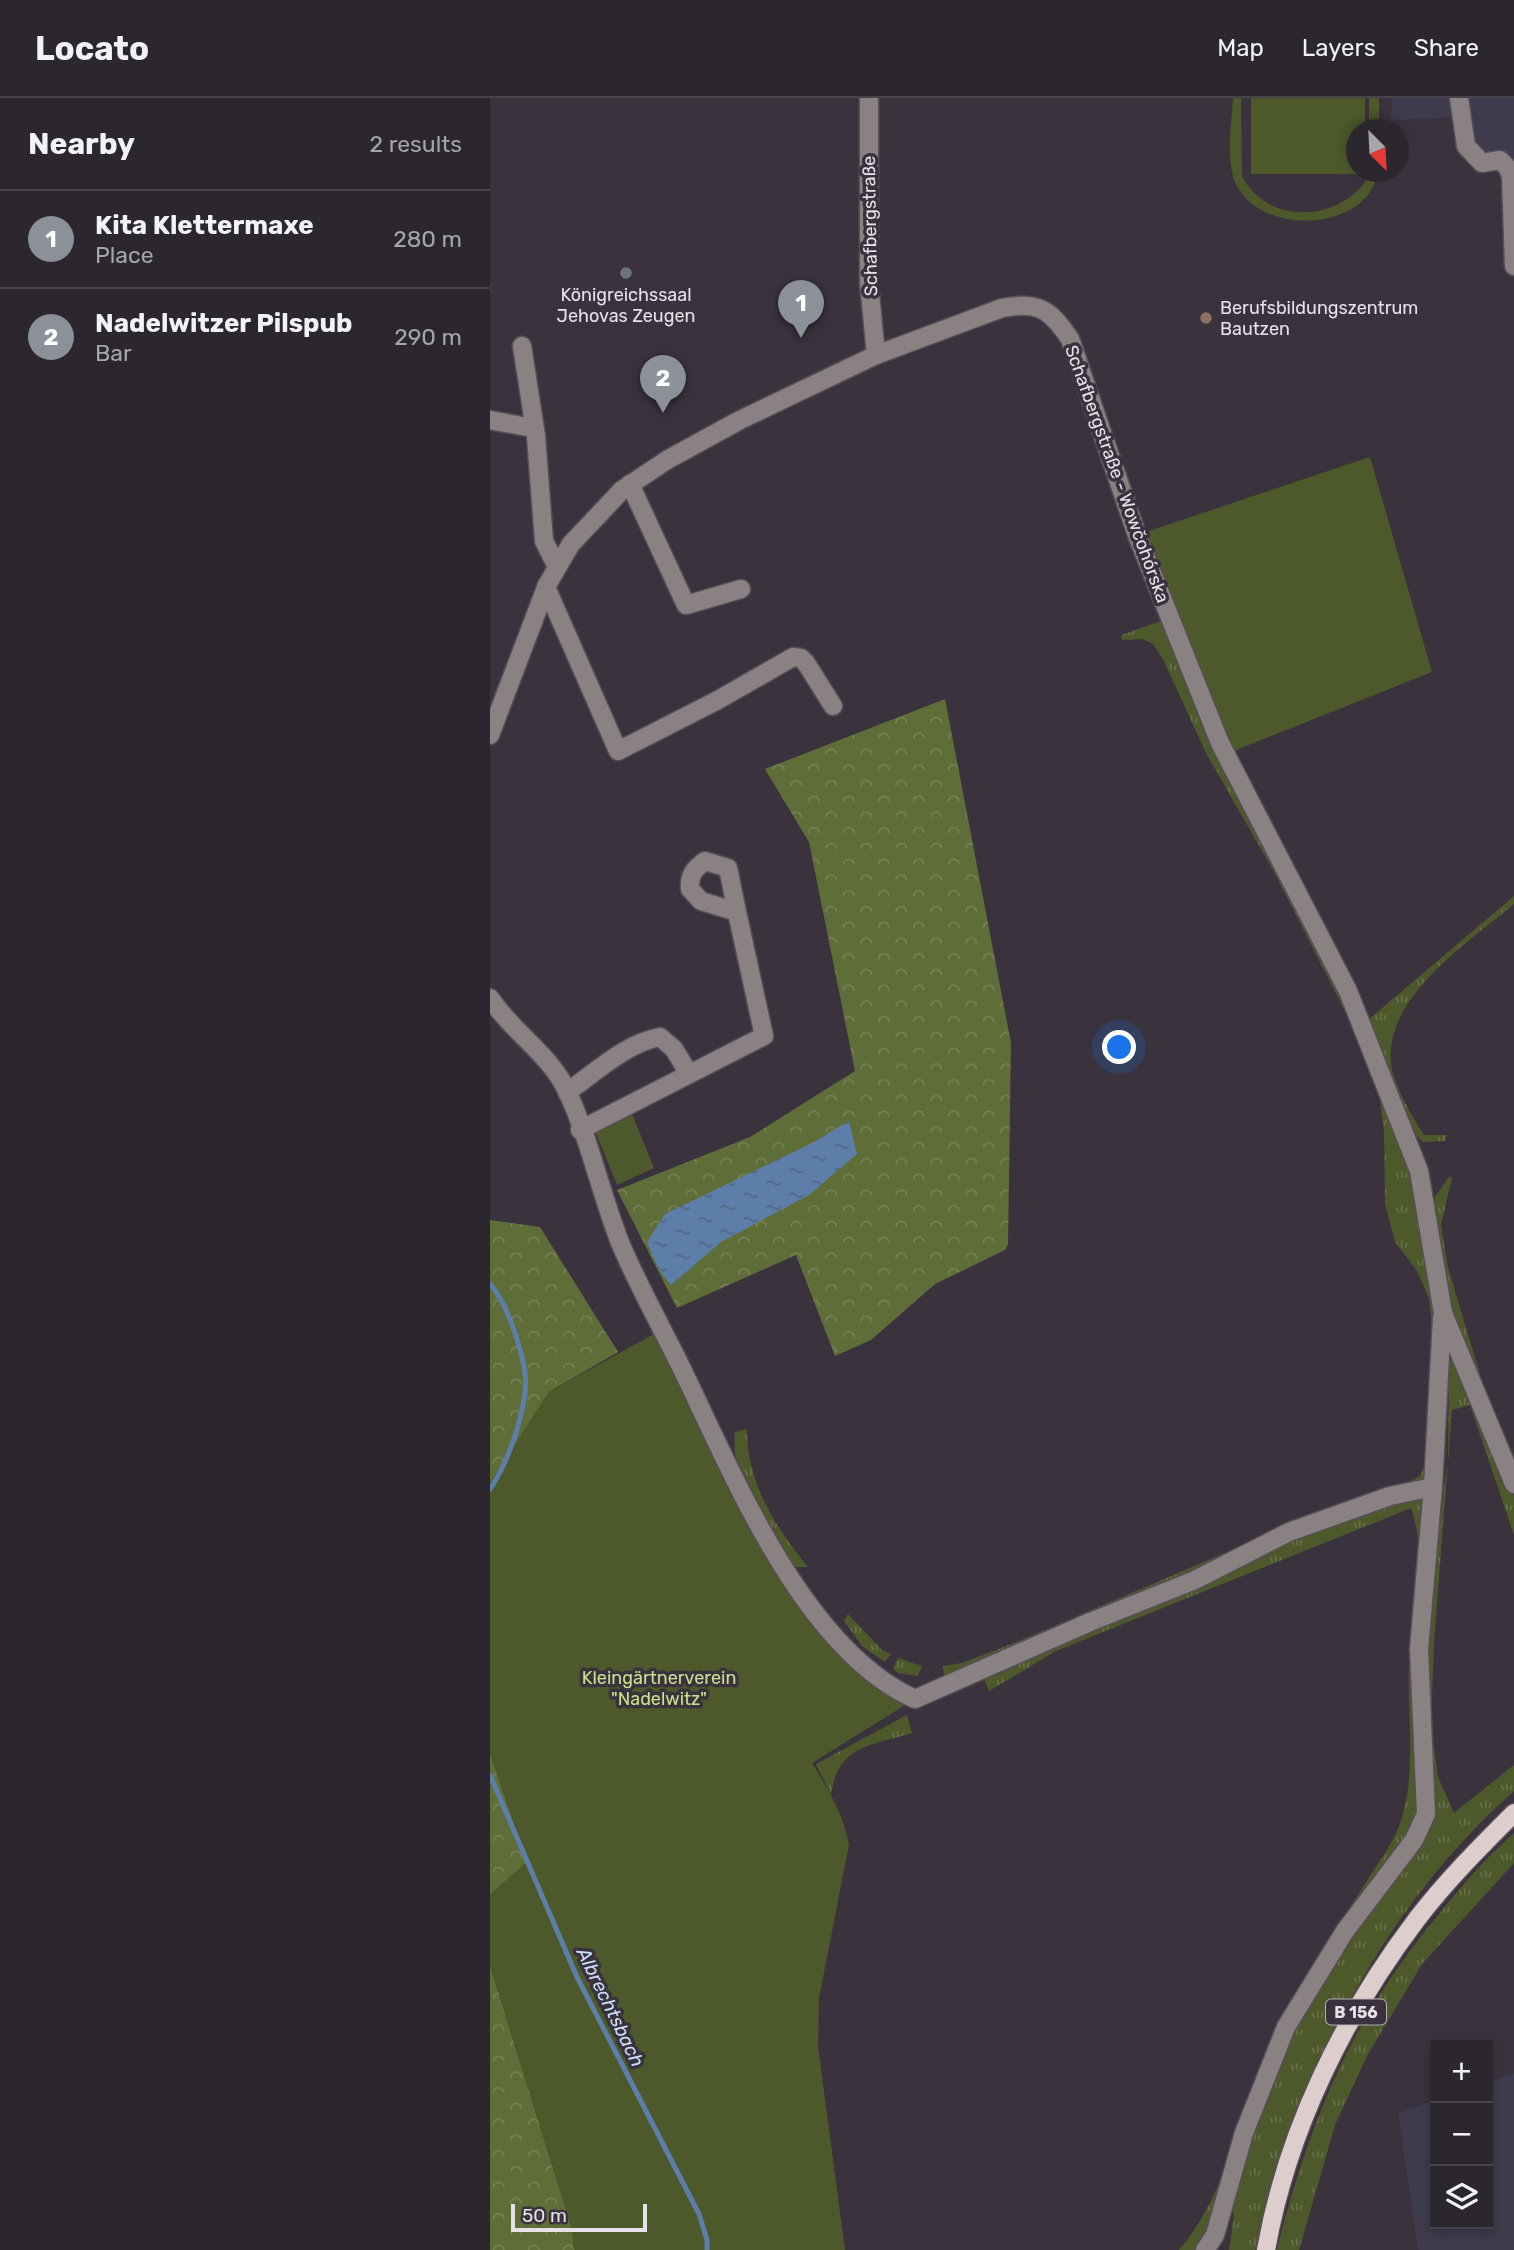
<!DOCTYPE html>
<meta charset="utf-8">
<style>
body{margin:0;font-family:Rubik,sans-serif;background:#342e36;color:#f1f3f6}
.controls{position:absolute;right:21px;bottom:21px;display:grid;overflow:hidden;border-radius:0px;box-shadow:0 4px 10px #0003}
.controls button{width:63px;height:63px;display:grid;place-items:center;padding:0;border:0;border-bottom:2px solid #48434a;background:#2c262e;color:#f1f3f6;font:35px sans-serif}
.compass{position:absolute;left:856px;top:21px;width:63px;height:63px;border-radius:50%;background:#2c262e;box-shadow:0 4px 10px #0003;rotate:156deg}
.scale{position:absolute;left:21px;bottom:18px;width:136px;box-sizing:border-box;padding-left:7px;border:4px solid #e7e2e9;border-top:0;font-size:19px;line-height:24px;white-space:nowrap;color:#e7e2e9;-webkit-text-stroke:5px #3a333e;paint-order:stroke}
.you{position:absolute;left:630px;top:950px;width:24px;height:24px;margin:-18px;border:5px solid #fff;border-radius:50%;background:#1a73e8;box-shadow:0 0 0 10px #1a73e833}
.badge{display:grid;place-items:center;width:46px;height:46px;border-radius:50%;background:#8c9099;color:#fff;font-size:23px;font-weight:700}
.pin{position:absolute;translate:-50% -58px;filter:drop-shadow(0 2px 4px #0008)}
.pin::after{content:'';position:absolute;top:37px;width:24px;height:21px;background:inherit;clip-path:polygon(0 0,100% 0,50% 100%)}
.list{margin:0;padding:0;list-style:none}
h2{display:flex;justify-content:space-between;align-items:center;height:91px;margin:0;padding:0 28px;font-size:30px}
h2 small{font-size:23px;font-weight:400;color:#a6a5aa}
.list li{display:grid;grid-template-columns:46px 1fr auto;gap:21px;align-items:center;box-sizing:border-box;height:98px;padding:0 28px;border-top:2px solid #48434a}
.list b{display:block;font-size:26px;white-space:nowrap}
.list p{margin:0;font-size:23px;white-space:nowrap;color:#a6a5aa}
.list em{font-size:23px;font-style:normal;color:#a6a5aa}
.icon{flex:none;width:38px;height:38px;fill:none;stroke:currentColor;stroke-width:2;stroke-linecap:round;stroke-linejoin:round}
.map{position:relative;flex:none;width:1024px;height:2152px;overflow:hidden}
header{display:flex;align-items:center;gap:42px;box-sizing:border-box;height:98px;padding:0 35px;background:#2c262e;border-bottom:2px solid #48434a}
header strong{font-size:33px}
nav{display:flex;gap:38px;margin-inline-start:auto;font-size:24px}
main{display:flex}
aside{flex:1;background:#2c262e}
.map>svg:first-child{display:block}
</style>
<header>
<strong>Locato</strong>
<nav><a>Map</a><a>Layers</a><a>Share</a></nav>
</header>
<main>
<aside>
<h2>Nearby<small>2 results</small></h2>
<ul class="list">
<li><span class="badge">1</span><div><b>Kita Klettermaxe</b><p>Place</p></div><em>280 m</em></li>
<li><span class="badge">2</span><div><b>Nadelwitzer Pilspub</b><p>Bar</p></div><em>290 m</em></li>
</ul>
</aside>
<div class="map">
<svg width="1024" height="2152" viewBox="0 0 1024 2152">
<defs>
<pattern id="grass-tufts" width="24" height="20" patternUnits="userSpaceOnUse" patternTransform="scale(1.75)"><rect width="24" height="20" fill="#4d592a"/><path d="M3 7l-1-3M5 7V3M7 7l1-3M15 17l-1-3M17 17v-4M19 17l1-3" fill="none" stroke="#677149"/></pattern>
<pattern id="forest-crowns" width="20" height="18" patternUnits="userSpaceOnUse" patternTransform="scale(1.75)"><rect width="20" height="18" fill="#5f6d38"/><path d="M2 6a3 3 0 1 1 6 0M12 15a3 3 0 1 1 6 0" fill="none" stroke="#768255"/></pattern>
<pattern id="water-ripples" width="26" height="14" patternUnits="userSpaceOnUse" patternTransform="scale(1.75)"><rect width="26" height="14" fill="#5c7ea9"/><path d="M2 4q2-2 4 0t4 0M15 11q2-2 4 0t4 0" fill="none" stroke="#536781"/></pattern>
</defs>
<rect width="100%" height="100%" fill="#3a333e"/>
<g fill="#3e3b4c">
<polygon points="902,0 1024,0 1024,168 1018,70 992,65 971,19 901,22"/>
<polygon points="1024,1975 1024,2152 928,2152 908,2015 945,2002 945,2126 998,2126 998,1984"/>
</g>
<g fill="url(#grass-tufts)">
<polygon points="674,522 855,901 918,1060 948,1230 936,1381 480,1571 454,1577 453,1568 472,1565 524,1545 835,1412 912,1387 929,1379 936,1367 943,1242 939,1200 927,1173 905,1144 895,1106 894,1034 888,986 863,929 784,774 716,655 673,561 663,546 652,541 632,542 631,537"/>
<path d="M1024 798V806C979 844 895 898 901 964 902 984 923 1020 934 1037H957L955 1043 933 1044 921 1032 878 922Z"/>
<polygon points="959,1079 962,1080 951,1126 958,1170 996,1296 1024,1358 1024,1375 963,1222 945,1114 944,1100"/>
<path d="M963 1258 1024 1398V1437L980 1307 962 1312 944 1544 941 1627 948 1679 964 1715 1024 1667V1693C890 1812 807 1980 765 2152H739L744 2117 741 2110 790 1954 862 1838 940 1727 936 1584 945 1453 958 1364 959 1265Z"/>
<path d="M257 1331C257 1385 285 1429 318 1469H302C279 1429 239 1382 245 1334Z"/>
<path d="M930 1399 936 1409 928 1726 800 1919 730 2107 709 2152H689C742 2092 755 1989 795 1916 820 1870 850 1826 878 1781 888 1765 901 1748 908 1731 928 1679 917 1621 919 1568 920 1516 939 1460 921 1410L566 1553 499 1593 494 1580C565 1544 641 1518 714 1485 777 1456 861 1404 930 1399Z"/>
<polygon points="358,1516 392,1552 401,1556 395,1564 372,1548 354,1523"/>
<polygon points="408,1560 432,1568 428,1578 408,1575 403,1571"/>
<path d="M417 1617 422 1635C380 1648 348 1647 341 1697L326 1666Z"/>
<path d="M1024 1735V1765L932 1866 877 1958 845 2027 809 2152H787C818 2026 861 1923 944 1822 969 1791 994 1761 1024 1735Z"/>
</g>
<g fill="url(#forest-crowns)">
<polygon points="455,601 521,945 518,1146 515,1152 445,1186 381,1242 345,1258 306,1157 187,1210 127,1092 260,1039 365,973 319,744 275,671"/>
<polygon points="0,1122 50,1129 128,1254 59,1294 0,1385"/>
<polygon points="0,1655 37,1764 0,1797"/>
<polygon points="0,1867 82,2131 84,2152 0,2152"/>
</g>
<g fill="#4d592a">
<path d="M743 0H751L752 78C772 118 825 125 860 99 869 92 877 85 878 74H888C878 134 771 139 746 86 735 63 742 25 743 0Z"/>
<polygon points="761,0 875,0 875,31 866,32 866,74 875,76 761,76"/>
<rect x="879" y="0" width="10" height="31"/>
<polygon points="880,359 942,574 736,656 647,437"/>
<polygon points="140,1011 164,1070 127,1087 103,1028"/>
<path d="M173 1231 227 1344 325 1513 425 1601 322 1665C338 1691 354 1717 359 1747L329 1900 328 1948 355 2152H84L82 2131 0 1867V1797L37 1764 0 1655V1385L59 1294Z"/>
</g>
<polygon fill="url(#water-ripples)" points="359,1023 367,1056 319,1097 231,1144 181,1187 169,1172 157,1144 175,1116 324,1044"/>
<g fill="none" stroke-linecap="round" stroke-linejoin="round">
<g stroke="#5c7ea9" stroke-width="5">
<path d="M0 1186C18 1206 39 1267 35 1294 31 1326 18 1364 0 1391"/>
<polyline points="0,1677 87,1879 209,2116 217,2142 217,2152"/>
</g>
<g stroke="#564f59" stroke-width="21">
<g id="minor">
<polyline points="379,0 379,185 386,257"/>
<polyline points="969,0 976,48 992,65 1010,62 1018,70 1021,79 1024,168"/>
<polyline points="32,248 46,338 54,443 67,469"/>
<polyline points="0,322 43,330"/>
<polyline points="140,386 196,507 251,491"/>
<polyline points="56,489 128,653 228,602 303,559 311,560 316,565 343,608"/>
<path d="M0 637 57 487 81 446 132 392 177 362 250 322 386 257 512 210C548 203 560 211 580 241L647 437 730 645 858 893 929 1073 953 1215 1024 1386"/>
<path d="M0 900C22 934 59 955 77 993 100 1042 111 1097 131 1147 149 1189 172 1230 192 1271 243 1376 313 1551 425 1601L600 1524 705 1482 799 1434 900 1398 943 1389"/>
<path d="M77 994C105 975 136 945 170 939L184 951 199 976"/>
<path d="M90 1032 274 938 247 814 211 803 200 791C199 777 204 771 215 763L238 770 247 814"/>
<polyline points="715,2152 725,2137 754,2035 796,1929 855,1833 924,1742 936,1716 929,1551 943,1389 952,1220"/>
</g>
</g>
<g stroke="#564f59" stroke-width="21">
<path id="major" d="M776 2152C797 2033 854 1917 927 1821 956 1783 991 1748 1024 1715"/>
</g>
<use href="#minor" stroke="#8a8282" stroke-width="18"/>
<use href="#major" stroke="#decdcd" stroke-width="18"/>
</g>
<circle fill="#6b7280" stroke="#3a333e" stroke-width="2.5" cx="136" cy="175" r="7"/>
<circle fill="#8d6e63" stroke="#3a333e" stroke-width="2.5" cx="716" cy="220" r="7"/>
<g text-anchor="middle" stroke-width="7" stroke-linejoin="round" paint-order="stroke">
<rect fill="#3a333e" stroke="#b3aeb6" stroke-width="2" x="836" y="1901.5" width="60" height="25" rx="5"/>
<g font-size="16" font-weight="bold" fill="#e7e2e9">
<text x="866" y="1920">B 156</text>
</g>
<g font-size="18" fill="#e7e2e9" stroke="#3a333e">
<text transform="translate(380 128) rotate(-91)" y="6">Schafbergstraße</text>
<text transform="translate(627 376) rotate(70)" y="6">Schafbergstraße - Wowčohórska</text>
</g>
<g font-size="18" fill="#e7e2e9" stroke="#3a333e">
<text x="136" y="203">Königreichssaal<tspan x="136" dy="21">Jehovas Zeugen</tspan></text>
<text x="730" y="216" text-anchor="start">Berufsbildungszentrum<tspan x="730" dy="21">Bautzen</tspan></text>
</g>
<g font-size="18" fill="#cae18f" stroke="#3a333e">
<text x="169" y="1586">Kleingärtnerverein<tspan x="169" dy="21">"Nadelwitz"</tspan></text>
</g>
<g font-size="19" font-style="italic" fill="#cbdffa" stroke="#3a333e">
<text transform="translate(121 1909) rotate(64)" y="7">Albrechtsbach</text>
</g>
</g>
</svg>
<div class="controls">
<button>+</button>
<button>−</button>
<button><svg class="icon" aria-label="layers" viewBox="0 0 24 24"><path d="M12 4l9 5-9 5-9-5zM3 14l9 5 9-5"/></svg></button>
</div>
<svg class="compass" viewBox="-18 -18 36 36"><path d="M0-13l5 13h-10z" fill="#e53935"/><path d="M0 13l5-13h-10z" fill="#a6a5aa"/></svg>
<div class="scale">50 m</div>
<div class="you"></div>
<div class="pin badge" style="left:311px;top:240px">1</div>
<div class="pin badge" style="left:173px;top:315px">2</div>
</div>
</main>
